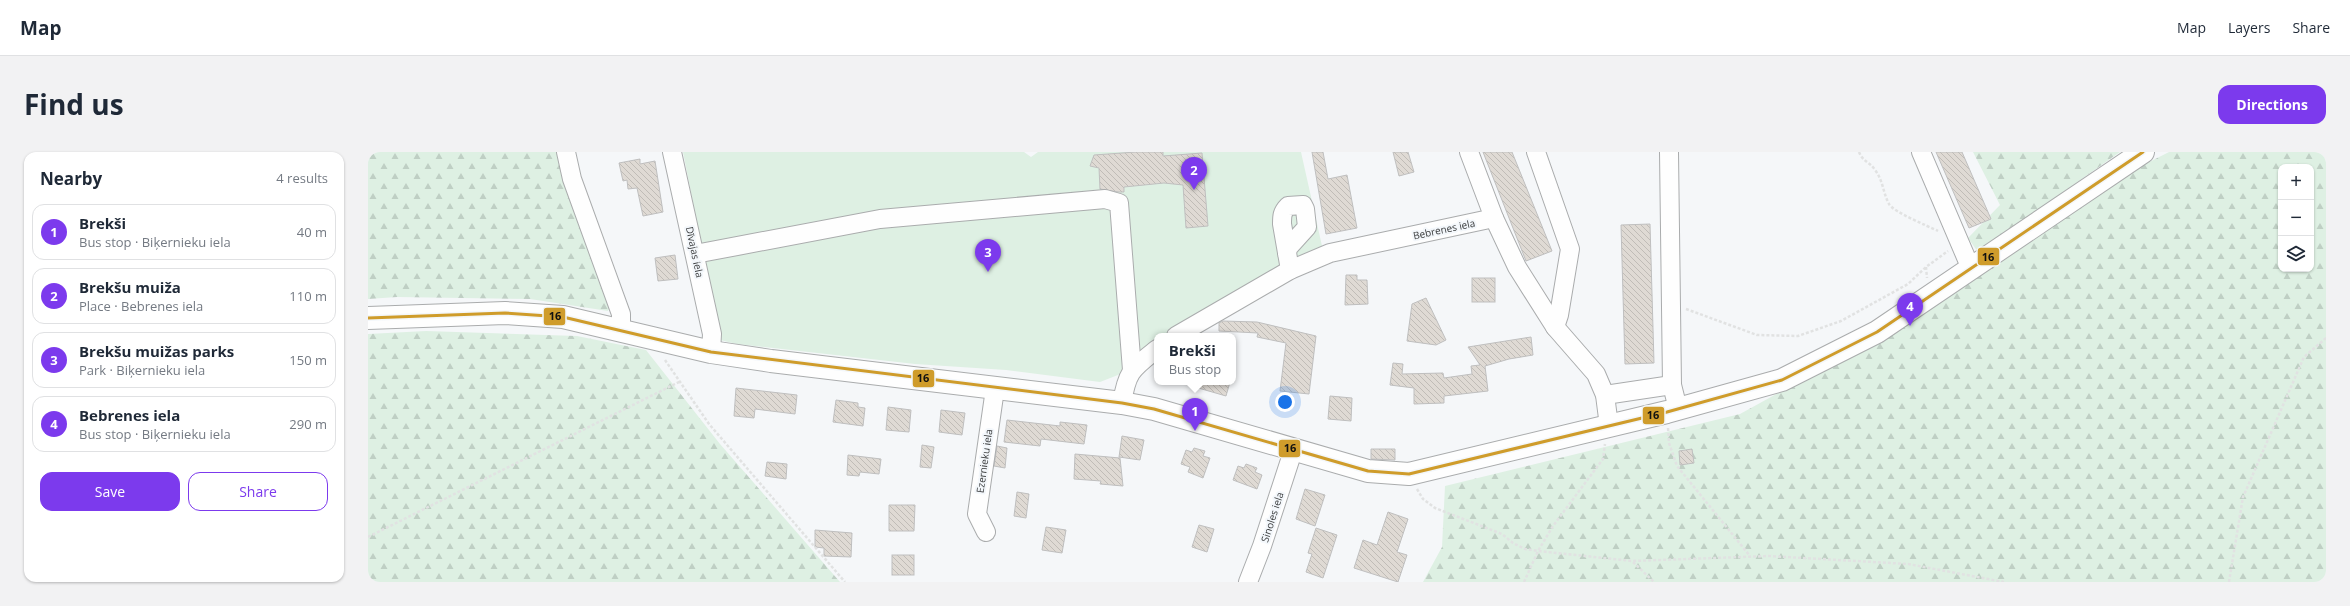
<!DOCTYPE html>
<meta charset="utf-8">
<style>
body{margin:0;font-family:"Open Sans",sans-serif;background:#f2f2f3;color:#1f2937}
.controls{position:absolute;right:12px;top:12px;display:grid;overflow:hidden;border-radius:8px;box-shadow:0 1px 3px #0004}
.controls button{width:36px;height:36px;display:grid;place-items:center;padding:0;border:0;border-bottom:1px solid #e0e1e3;background:#fff;color:#1f2937;font:20px sans-serif}
.you{position:absolute;left:917px;top:250px;width:14px;height:14px;margin:-10px;border:3px solid #fff;border-radius:50%;background:#1a73e8;box-shadow:0 0 0 6px #1a73e833}
.badge{display:grid;place-items:center;width:26px;height:26px;border-radius:50%;background:#7c3aed;color:#fff;font-size:13px;font-weight:700}
.pin{position:absolute;translate:-50% -33px;filter:drop-shadow(0 1px 2px #0008)}
.pin::after{content:'';position:absolute;top:21px;width:14px;height:12px;background:inherit;clip-path:polygon(0 0,100% 0,50% 100%)}
.popup{position:absolute;left:786px;top:181px;width:82px;height:52px;box-sizing:border-box;display:grid;place-content:center;border-radius:8px;background:#fff;filter:drop-shadow(0 1px 3px #0005);font-size:13px;white-space:nowrap;color:#747a83}
.popup b{font-size:15px;color:#1f2937}
.popup::after{content:'';position:absolute;left:50%;top:100%;margin-left:-8px;border:8px solid transparent;border-top-color:#fff}
.list{margin:0;padding:0;list-style:none}
h2{display:flex;justify-content:space-between;align-items:center;height:52px;margin:0;padding:0 16px;font-size:17px}
h2 small{font-size:13px;font-weight:400;color:#747a83}
.list li{display:grid;grid-template-columns:26px 1fr auto;gap:12px;align-items:center;box-sizing:border-box;height:56px;margin:0 8px 8px;padding:0 8px;border:1px solid #e0e1e3;border-radius:12px}
.list b{display:block;font-size:15px;white-space:nowrap}
.list p{margin:0;font-size:13px;white-space:nowrap;color:#747a83}
.list em{font-size:13px;font-style:normal;color:#747a83}
.actions{display:flex;gap:8px;padding:12px 16px}
.actions a{flex:1;padding:9px 0;border:1px solid #7c3aed;border-radius:12px;text-align:center;font-size:14px;color:#7c3aed}
.actions .main{background:#7c3aed;color:#fff}
.icon{flex:none;width:22px;height:22px;fill:none;stroke:currentColor;stroke-width:2;stroke-linecap:round;stroke-linejoin:round}
.map{position:relative;flex:none;width:1958px;height:430px;overflow:hidden;border-radius:12px}
header{display:flex;align-items:center;gap:24px;box-sizing:border-box;height:56px;padding:0 20px;background:#fff;border-bottom:1px solid #e0e1e3}
header strong{font-size:19px}
nav{display:flex;gap:22px;margin-inline-start:auto;font-size:14px}
.intro{display:flex;align-items:center;justify-content:space-between;box-sizing:border-box;height:96px;padding:0 24px}
h1{margin:0;font-size:28px}
.button{padding:10px 18px;border-radius:12px;background:#7c3aed;color:#fff;font-size:14px;font-weight:700}
main{display:flex;gap:24px;padding:0 24px}
aside{flex:1;background:#fff;border-radius:12px;box-shadow:0 1px 3px #0004}
.map>svg:first-child{display:block}
</style>
<header>
<strong>Map</strong>
<nav><a>Map</a><a>Layers</a><a>Share</a></nav>
</header>
<div class="intro"><h1>Find us</h1><a class="button">Directions</a></div>
<main>
<aside>
<h2>Nearby<small>4 results</small></h2>
<ul class="list">
<li><span class="badge">1</span><div><b>Brekši</b><p>Bus stop · Biķernieku iela</p></div><em>40 m</em></li>
<li><span class="badge">2</span><div><b>Brekšu muiža</b><p>Place · Bebrenes iela</p></div><em>110 m</em></li>
<li><span class="badge">3</span><div><b>Brekšu muižas parks</b><p>Park · Biķernieku iela</p></div><em>150 m</em></li>
<li><span class="badge">4</span><div><b>Bebrenes iela</b><p>Bus stop · Biķernieku iela</p></div><em>290 m</em></li>
</ul>
<div class="actions"><a class="main">Save</a><a>Share</a></div>
</aside>
<div class="map">
<svg width="1958" height="430" viewBox="0 0 1958 430">
<defs>
<pattern id="forest-firs" width="22" height="20" patternUnits="userSpaceOnUse"><rect width="22" height="20" fill="#def0e3"/><path d="M5 1l3.5 6h-7zM16 11l3.5 6h-7z" fill="#bfcfc4"/></pattern>
<pattern id="building-back-hatch" width="6" height="6" patternUnits="userSpaceOnUse"><rect width="6" height="6" fill="#dfdad4"/><path d="M-1 5l2 2M0 0l6 6M5-1l2 2" fill="none" stroke="#c0bcb7"/></pattern>
</defs>
<rect width="100%" height="100%" fill="#f5f7f9"/>
<polygon fill="#def0e3" points="315,0 656,0 663,5 670,0 933,0 954,94 924,107 806,184 789,184 789,195 750,223 732,230 638,218 547,212 369,192 352,188"/>
<g fill="url(#forest-firs)" fill-rule="evenodd">
<polygon points="0,0 193,0 242,154 240,159 162,147 29,145 0,147"/>
<polygon points="1605,0 1752,0 1610,100 1600,86 1632,53"/>
<path d="M1801 0H1958V430H1055L1074 395 1077 334 1372 262 1535 172 1742 30ZM1913 15H1943V117H1913Z"/>
<polygon points="58,179 209,184 278,198 352,292 472,430 0,430 0,182"/>
</g>
<g fill="url(#building-back-hatch)" stroke="#bfbfbf">
<polygon points="768,0 795,0 795,4 834,1 840,74 818,76 815,33 796,31 756,35 756,40 751,40 732,37 731,16 722,14 726,3"/>
<polygon points="944,0 955,0 960,27 979,23 989,76 958,82"/>
<polygon points="1025,0 1040,0 1046,20 1031,24"/>
<polygon points="1115,0 1144,0 1184,99 1158,109"/>
<polygon points="1568,0 1594,0 1623,67 1601,76"/>
<polygon points="272,7 272,12 287,9 295,60 275,64 269,36 260,37 259,28 255,29 251,11"/>
<polygon points="1282,72 1286,211 1257,212 1253,73"/>
<polygon points="307,103 310,127 290,129 287,106"/>
<polygon points="978,123 989,123 989,128 999,128 1000,152 977,153"/>
<rect x="1104" y="126" width="23" height="24"/>
<polygon points="1058,146 1078,188 1068,193 1039,189 1044,152"/>
<polygon points="855,169 889,170 948,184 941,242 912,239 918,191 889,185 890,181 851,179 851,171"/>
<polygon points="1163,185 1165,203 1141,207 1117,214 1120,239 1076,244 1076,251 1046,252 1046,236 1022,233 1025,211 1035,212 1034,222 1075,221 1076,226 1104,222 1103,214 1112,213 1100,195"/>
<polygon points="821,230 862,230 858,244 820,233"/>
<polygon points="368,236 429,243 427,262 387,257 386,266 366,264"/>
<polygon points="962,244 984,246 983,269 960,267"/>
<polygon points="468,248 490,251 490,255 497,256 495,274 465,270"/>
<polygon points="520,255 543,258 541,280 518,278"/>
<polygon points="573,258 597,261 594,283 571,280"/>
<polygon points="639,268 692,274 692,270 719,273 716,292 673,287 672,294 636,290"/>
<polygon points="754,284 776,288 772,308 751,305"/>
<polygon points="554,293 566,295 563,316 552,315"/>
<polygon points="629,294 639,296 637,316 626,314"/>
<polygon points="826,296 837,299 835,304 842,306 835,326 820,320 822,315 813,312 818,298 824,300"/>
<polygon points="1003,297 1027,297 1027,308 1003,307"/>
<polygon points="1324,297 1326,311 1312,313 1311,299"/>
<polygon points="707,302 752,306 755,334 732,332 733,329 706,327"/>
<polygon points="480,303 513,307 511,322 492,320 491,324 479,323"/>
<polygon points="399,310 419,312 418,327 397,324"/>
<polygon points="878,312 889,316 887,320 894,323 889,337 865,328 870,314 876,316"/>
<polygon points="937,337 957,343 947,374 928,367"/>
<polygon points="649,340 661,342 658,366 646,364"/>
<polygon points="521,353 547,353 546,379 521,379"/>
<polygon points="1020,360 1040,367 1029,400 1039,403 1030,430 986,416 995,388 1009,393"/>
<polygon points="831,373 846,377 839,400 824,395"/>
<polygon points="678,375 698,378 694,401 674,398"/>
<polygon points="948,376 969,383 955,426 938,420 944,402 940,401"/>
<polygon points="447,378 484,381 483,405 456,404 456,396 447,395"/>
<rect x="524" y="403" width="22" height="20"/>
</g>
<g fill="none" stroke-linecap="round" stroke-linejoin="round">
<g stroke="#aaacad" stroke-width="20">
<g id="minor">
<polyline points="198,0 204,27 253,162 253,178"/>
<polyline points="304,0 344,182 343,200"/>
<polyline points="1101,0 1126,66"/>
<polyline points="1168,0 1202,97 1191,163 1187,175"/>
<polyline points="1301,0 1304,233"/>
<polyline points="1553,0 1603,117"/>
<polyline points="327,102 512,67 737,47 751,51 764,218"/>
<path d="M919 102 920 96 939 75 937 57 935 53 920 54C914 60 914 64 914 72L922 118"/>
<polyline points="808,184 922,118 962,101 1126,66 1149,115 1187,175 1228,222 1237,243 1241,274"/>
<polyline points="1237,243 1304,233 1310,257"/>
<path d="M754 251C759 219 764 217 789 197"/>
<polyline points="618,380 609,362 627,237"/>
<polyline points="880,430 894,394 925,299"/>
</g>
</g>
<g stroke="#aaacad" stroke-width="24">
<polyline id="major" points="0,166 137,161 195,165 343,200 403,209 754,251 786,257 1000,319 1041,322 1299,260 1414,228 1509,180 1775,0"/>
</g>
<g stroke="#e1e2e2" stroke-width="2.5" stroke-dasharray="3 2" stroke-linecap="butt">
<path d="M1491 0C1495 10 1502 10 1507 18 1515 28 1515 41 1521 52 1525 60 1560 74 1570 79"/>
<polyline points="1558,115 1559,126"/>
<polyline points="1318,157 1389,183 1430,184 1473,169 1540,132 1558,115 1580,99"/>
<polyline points="297,208 341,272 477,430"/>
<polyline points="1300,276 1301,291 1309,314 1382,404"/>
<polyline points="1049,337 1055,347 1067,356 1134,382 1145,391 1157,397 1170,399 1264,409 1401,404 1540,412 1636,430"/>
<polyline points="0,385 313,229"/>
<polyline points="1265,410 1286,430"/>
<polyline points="1156,430 1170,399 1185,374 1235,307 1237,292"/>
<polyline points="1861,430 1875,345 1936,205 1958,186"/>
</g>
<use href="#minor" stroke="#fefefe" stroke-width="18"/>
<use href="#major" stroke="#fefefe" stroke-width="22"/>
<g stroke="#f3f7fb" stroke-width="6">
<polyline id="bus-1" points="0,166 137,161 195,165 343,200 754,251 786,257 1000,319 1041,322 1299,260 1414,228 1509,180 1775,0"/>
</g>
<use href="#bus-1" stroke="#cf9c2b" stroke-width="3"/>
</g>
<g text-anchor="middle" stroke-width="4" stroke-linejoin="round" paint-order="stroke">
<g font-size="10" fill="#393b3c" stroke="#f3f7fb">
<text transform="translate(1076 77) rotate(-12)" y="4">Bebrenes iela</text>
<text transform="translate(327 100) rotate(78)" y="4">Dīvajas iela</text>
<text transform="translate(616 309) rotate(-82)" y="4">Ezernieku iela</text>
<text transform="translate(904 365) rotate(-72)" y="4">Sinoles iela</text>
</g>
</g>
<g stroke="#f3f7fb" stroke-width="1.5">
<rect x="1609" y="95" width="23" height="19" rx="4" fill="#cf9c2b"/>
<rect x="175" y="155" width="23" height="19" rx="4" fill="#cf9c2b"/>
<rect x="544" y="217" width="23" height="19" rx="4" fill="#cf9c2b"/>
<rect x="1274" y="254" width="23" height="19" rx="4" fill="#cf9c2b"/>
<rect x="910" y="287" width="23" height="19" rx="4" fill="#cf9c2b"/>
</g>
<g font-size="11" text-anchor="middle" font-weight="bold" fill="#111">
<text x="1620" y="109">16</text>
<text x="187" y="168">16</text>
<text x="555" y="230">16</text>
<text x="1285" y="267">16</text>
<text x="922" y="300">16</text>
</g>
</svg>
<div class="controls">
<button>+</button>
<button>−</button>
<button><svg class="icon" aria-label="layers" viewBox="0 0 24 24"><path d="M12 4l9 5-9 5-9-5zM3 14l9 5 9-5"/></svg></button>
</div>
<div class="you"></div>
<div class="pin badge" style="left:827px;top:279px">1</div>
<div class="popup"><b>Brekši</b>Bus stop</div>
<div class="pin badge" style="left:826px;top:38px">2</div>
<div class="pin badge" style="left:620px;top:120px">3</div>
<div class="pin badge" style="left:1542px;top:174px">4</div>
</div>
</main>
